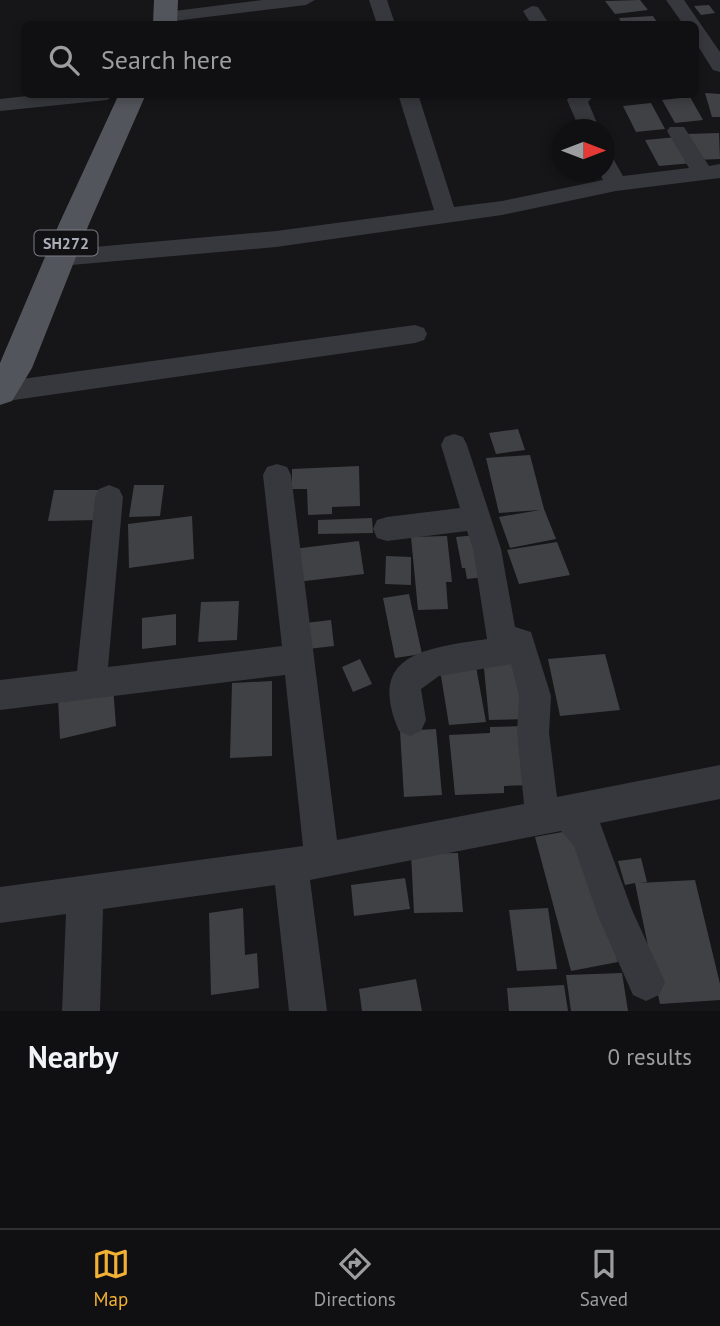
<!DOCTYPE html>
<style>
body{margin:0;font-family:"PT Sans",sans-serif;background:#1e1e20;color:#f1f3f6}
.compass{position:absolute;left:552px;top:119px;width:63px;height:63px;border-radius:50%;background:#101012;box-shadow:0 4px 10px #0003;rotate:90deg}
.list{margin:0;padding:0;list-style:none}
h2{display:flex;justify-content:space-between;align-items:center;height:91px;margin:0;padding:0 28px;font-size:30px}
h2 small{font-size:23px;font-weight:400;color:#9c9d9f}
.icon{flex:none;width:38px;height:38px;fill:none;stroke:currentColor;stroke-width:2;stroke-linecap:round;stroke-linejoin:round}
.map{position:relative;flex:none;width:720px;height:1011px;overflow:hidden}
.search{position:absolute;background:#101012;box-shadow:0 4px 10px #0003;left:21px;right:21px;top:21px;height:77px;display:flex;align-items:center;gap:18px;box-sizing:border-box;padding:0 24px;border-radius:10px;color:#9c9d9f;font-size:26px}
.sheet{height:217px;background:#101012}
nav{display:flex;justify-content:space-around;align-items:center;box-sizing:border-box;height:98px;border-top:2px solid #303032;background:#101012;font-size:19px;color:#9c9d9f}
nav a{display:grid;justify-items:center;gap:4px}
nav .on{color:#f2b134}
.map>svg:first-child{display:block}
</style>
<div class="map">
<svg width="720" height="1011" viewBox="0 0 720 1011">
<rect width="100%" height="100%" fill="#161618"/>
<g fill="#404145">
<polygon points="640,0 648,10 615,14 605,1"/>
<polygon points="709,5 715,13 701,15 694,6"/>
<polygon points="653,16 658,24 622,24 619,18"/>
<polygon points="705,93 720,94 720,117 712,117"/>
<polygon points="690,97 703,120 675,123 662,100"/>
<polygon points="651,103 665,129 636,132 623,106"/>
<polygon points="719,133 720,159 696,160 686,134"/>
<polygon points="678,137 693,163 659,166 645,140"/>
<polygon points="518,429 525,450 496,454 489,433"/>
<polygon points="530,455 544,509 556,539 510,548 499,517 540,510 499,513 486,458"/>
<polygon points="359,466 360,506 332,507 332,514 308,515 307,489 292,489 292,469"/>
<polygon points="134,485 164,485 160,516 129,517"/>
<polygon points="54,490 104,490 99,520 48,521"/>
<polygon points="192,516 194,559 129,568 128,524"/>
<polygon points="372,518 373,533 318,534 318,520"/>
<polygon points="477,535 486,577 467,579 465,568 462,568 456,537"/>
<polygon points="447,536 452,582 446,582 448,609 418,610 411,537"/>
<polygon points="359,541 364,574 297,582 293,549"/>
<polygon points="557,542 570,575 519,584 507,550"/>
<polygon points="386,556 411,557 411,585 385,584"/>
<polygon points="409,594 422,654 395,658 383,598"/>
<polygon points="239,601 237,640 198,642 201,602"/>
<polygon points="176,614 176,645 142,649 142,618"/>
<polygon points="331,620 334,646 308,649 305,623"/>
<polygon points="605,654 620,710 560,716 548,659"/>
<polygon points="483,658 523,658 530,719 489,720"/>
<polygon points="360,659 372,684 353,692 342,667"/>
<polygon points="475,661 486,722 449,725 439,664"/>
<polygon points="272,681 272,756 230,758 232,683"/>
<polygon points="113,686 116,726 60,739 58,698"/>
<polygon points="523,726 531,785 504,786 504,793 455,795 449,735 490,733 490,727"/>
<polygon points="436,729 442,795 404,797 400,731"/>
<polygon points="579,829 618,962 571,971 535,837"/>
<polygon points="458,853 463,912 414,913 411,854"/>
<polygon points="641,858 647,882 639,883 695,880 720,984 720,1000 660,1004 635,883 625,885 618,861"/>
<polygon points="405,878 410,909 354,916 351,885"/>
<polygon points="243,908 245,955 257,953 259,988 211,995 209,913"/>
<polygon points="548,908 557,969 517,971 509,910"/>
<polygon points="622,973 628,1011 571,1011 566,975"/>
<polygon points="416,979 422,1011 362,1011 359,989"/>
<polygon points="564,985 568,1011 509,1011 507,988"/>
</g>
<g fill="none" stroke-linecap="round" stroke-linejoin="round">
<g fill="#37383d" fill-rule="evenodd">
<polygon points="263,0 315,0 306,5 166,22 157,17 166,12"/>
<polygon points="369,0 387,0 395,24 377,24"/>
<polygon points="666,0 684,0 720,52 720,72 713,70 696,43 696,24 683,24"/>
<polygon points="532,6 538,7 549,24 531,24 523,11"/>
<polygon points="45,94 116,94 107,100 0,111 0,99"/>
<polygon points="398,94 418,94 454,207 502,201 603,180 599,172 604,172 604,154 611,155 623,176 689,168 667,131 670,127 684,127 709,166 720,164 720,178 616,191 502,215 276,247 60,266 52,264 49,258 52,252 60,250 276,231 434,210"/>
<polygon points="572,94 595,94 588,102 600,130 580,130 567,100"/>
<polygon points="415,325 424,328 427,334 424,340 415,343 0,402 0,382"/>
<path d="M454 434 463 437 467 445 501 549 515 627 531 632 551 696 549 733 557 797 720 765V799L600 823 632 910 665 982 659 995 646 1001 633 995 598 916 574 846 561 831 310 880 327 1011H289L275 885 103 909 100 1011H62L66 914 0 923V887L303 846 285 675 0 710V680L77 671 95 497 99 489 109 485 119 489 123 497 108 667 282 646 263 475 267 467 277 464 287 467 291 475 337 840 524 804 517 733 519 696 511 664 439 676 421 689 426 720 421 731 410 736 399 731C365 653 428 648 487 639L473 549 467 531 387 541 377 538 373 529 377 520 387 517 460 508 441 445 445 437Z"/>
</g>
<g fill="#53555c" fill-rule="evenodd">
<polygon points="154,0 178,0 177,24 153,24"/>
<polygon points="119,94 146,94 89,224 32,368 12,401 0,405 0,363 59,224"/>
</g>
</g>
<g text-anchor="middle" stroke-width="7" stroke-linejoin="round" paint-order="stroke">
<rect fill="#111113" stroke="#7b7e86" stroke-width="2" x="34.5" y="230.5" width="63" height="25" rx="5"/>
<g font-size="16" font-weight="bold" fill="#a8adb8">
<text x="66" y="249">SH272</text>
</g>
</g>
</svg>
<svg class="compass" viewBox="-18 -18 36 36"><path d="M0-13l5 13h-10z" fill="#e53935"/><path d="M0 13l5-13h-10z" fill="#9c9d9f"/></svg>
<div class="search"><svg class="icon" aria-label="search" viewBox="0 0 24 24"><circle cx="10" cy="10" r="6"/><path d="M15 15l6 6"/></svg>Search here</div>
</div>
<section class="sheet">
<h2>Nearby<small>0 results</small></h2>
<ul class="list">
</ul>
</section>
<nav>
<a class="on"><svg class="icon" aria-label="map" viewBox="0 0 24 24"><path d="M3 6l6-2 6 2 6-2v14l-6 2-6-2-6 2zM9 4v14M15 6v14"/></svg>Map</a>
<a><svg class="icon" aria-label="directions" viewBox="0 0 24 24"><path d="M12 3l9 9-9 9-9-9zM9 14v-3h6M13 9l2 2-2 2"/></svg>Directions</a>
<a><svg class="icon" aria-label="saved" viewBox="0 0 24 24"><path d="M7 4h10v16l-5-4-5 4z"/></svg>Saved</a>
</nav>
